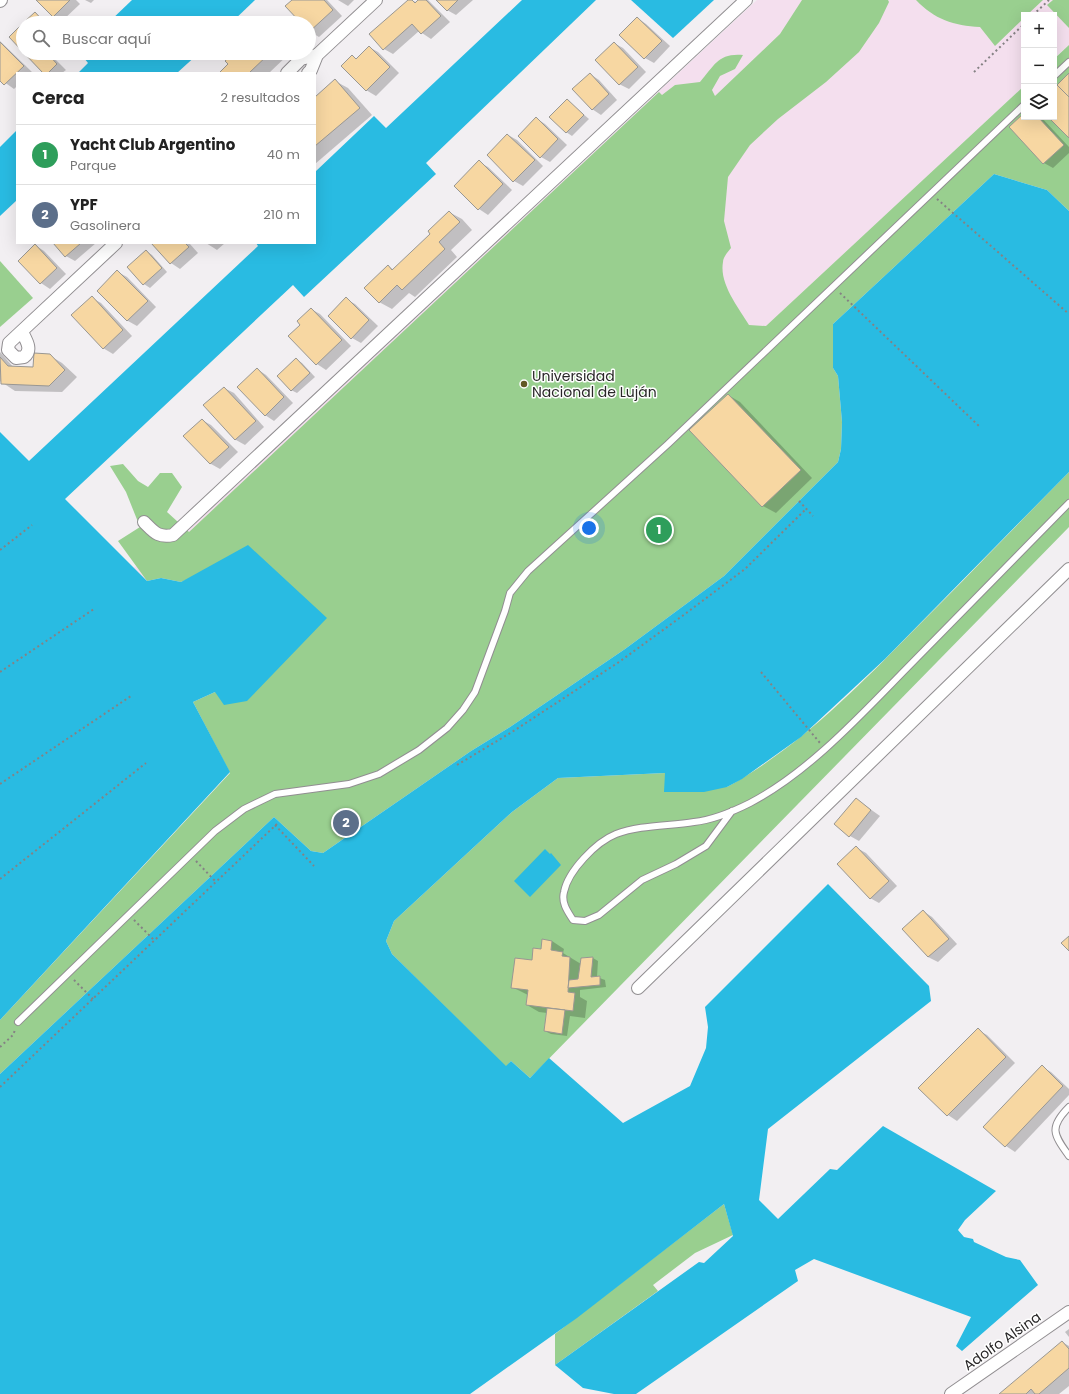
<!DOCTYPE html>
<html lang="es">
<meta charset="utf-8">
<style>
body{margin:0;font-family:Poppins,sans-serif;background:#f6f6f6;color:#222}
.controls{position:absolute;right:12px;top:12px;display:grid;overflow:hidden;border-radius:0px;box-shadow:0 4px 16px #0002}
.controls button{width:36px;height:36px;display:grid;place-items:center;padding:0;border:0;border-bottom:1px solid #e0e0e0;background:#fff;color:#222;font:20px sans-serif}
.you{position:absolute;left:589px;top:528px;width:14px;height:14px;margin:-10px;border:3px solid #fff;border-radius:50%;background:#1a73e8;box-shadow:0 0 0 6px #1a73e833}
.badge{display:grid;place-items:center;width:26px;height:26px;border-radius:50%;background:#2563eb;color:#fff;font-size:13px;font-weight:700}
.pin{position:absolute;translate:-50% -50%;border:2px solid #fff;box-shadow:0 1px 4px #0006}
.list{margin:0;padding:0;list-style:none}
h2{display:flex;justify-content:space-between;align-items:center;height:52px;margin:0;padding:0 16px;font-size:17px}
h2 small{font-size:13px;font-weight:400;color:#767676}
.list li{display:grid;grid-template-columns:26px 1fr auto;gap:12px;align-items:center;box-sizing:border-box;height:60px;padding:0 16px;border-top:1px solid #e0e0e0}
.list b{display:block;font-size:15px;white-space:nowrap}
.list p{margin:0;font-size:13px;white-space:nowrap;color:#767676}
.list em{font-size:13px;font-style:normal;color:#767676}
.icon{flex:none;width:22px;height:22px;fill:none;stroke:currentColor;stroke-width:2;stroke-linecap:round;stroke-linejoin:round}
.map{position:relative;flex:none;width:1069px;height:1394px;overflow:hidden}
.search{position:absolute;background:#fff;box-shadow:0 4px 16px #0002;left:16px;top:16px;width:300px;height:44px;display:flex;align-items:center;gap:10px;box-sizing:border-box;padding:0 14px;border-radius:22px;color:#767676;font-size:15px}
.panel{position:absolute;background:#fff;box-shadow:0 4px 16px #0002;left:16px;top:72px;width:300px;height:172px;border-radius:0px}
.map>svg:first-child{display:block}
</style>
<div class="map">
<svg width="1069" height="1394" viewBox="0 0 1069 1394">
<rect width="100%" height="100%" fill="#f2eff2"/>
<polygon fill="#f4dfee" points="757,0 1069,0 1069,45 1054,58 1054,15 1024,15 1024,86 766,327 147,581 133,568 169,548"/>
<g fill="#99cf8f">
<path d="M802 0H888L889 2 879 23 859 52 826 82 778 119 750 145 728 177 724 221 731 248C728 252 723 257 723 262 719 284 739 308 749 325L766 326 1024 86V117H1054V59L1069 45V211L1047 190 994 174 833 324V368L838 376 842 422 841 449 838 462 724 576 625 649 510 727 471 751 323 853 311 851 274 817 0 1074V1020L230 773 193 702 215 692 188 579 181 582 161 578 147 581 118 541 140 527 126 492 110 466 123 464 138 481 148 487 160 473H172L182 487 167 512 189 532 659 92 662 95 675 85 700 82C715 65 718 53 743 55L735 69 720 76 712 90 715 96 780 34Z"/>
<path d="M916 0H1043L1027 15H1024V18L995 46 980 27C954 26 934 19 916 0Z"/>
<polygon points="1053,0 1069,0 1069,28 1047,5"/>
<polygon points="0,261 33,298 0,327"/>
<path d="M1069 472V527L530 1078 511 1061 506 1067 392 954 386 941 394 921 512 812 558 778 665 773 727 787C796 749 853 692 908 636 962 582 1015 527 1069 472Z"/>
<polygon points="724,1204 733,1235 695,1253 653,1285 658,1291 555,1365 555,1334"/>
</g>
<g fill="#29bbe2">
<polygon points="132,0 255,0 231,23 108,23"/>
<polygon points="522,0 596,0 426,163 436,174 304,297 293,285 65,499 147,581 161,578 181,582 248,545 327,618 247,701 224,705 215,692 193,702 230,772 0,1020 0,432 29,461 258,246 256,243 315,243 315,172 374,116 386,128"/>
<polygon points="631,0 714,0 673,38"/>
<polygon points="80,53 199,53 177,73 78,73 88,63"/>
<polygon points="17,130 17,200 0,216 0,147"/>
<polygon points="994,174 1047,190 1069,211 1069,472 885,659 801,737 742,779 727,787 704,792 664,792 665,773 558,778 512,812 394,921 386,941 392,954 506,1066 511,1061 530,1078 549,1058 623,1123 690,1086 706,1048 708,1027 705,1007 828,884 929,986 931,1001 768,1129 759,1200 778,1219 830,1169 837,1170 883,1126 996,1191 965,1220 958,1230 964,1237 973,1239 974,1242 1006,1257 1020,1260 1038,1285 962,1351 956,1346 971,1317 814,1259 795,1270 798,1281 636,1394 614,1394 583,1388 555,1365 699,1262 704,1263 733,1236 724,1204 577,1318 470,1394 0,1394 0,1074 274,817 311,851 323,853 471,751 510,727 625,649 724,576 838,462 841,449 842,422 838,376 833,368 833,324"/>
<polygon points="545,849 550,854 551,853 561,865 530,897 514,881"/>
</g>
<g fill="#0003">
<polygon points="38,0 76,0 80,4 62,21 53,16"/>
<polygon points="85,0 94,0 91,3"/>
<polygon points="293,0 327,0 342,16 319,37 309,31 309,23 302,23"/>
<polygon points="338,0 354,0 348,6"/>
<polygon points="410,0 416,2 419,0 428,0 450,22 431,39 419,31 393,54 384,49"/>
<polygon points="437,0 473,0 456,15 447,10"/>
<polygon points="35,14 44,19 48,23 25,23"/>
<polygon points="637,18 646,24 670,46 654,63 645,58"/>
<polygon points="269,21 274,23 267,23"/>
<polygon points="0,41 32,72 17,73 17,86 14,89 0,79"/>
<polygon points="614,43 623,48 646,72 629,89 619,84"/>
<polygon points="369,47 378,52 399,73 376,96 366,90 352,56 357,60"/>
<polygon points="25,53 53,53 51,55 66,70 62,73 44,73"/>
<polygon points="235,53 290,53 269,73 221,73 230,64"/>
<polygon points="590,74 599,80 617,100 601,115 592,109"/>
<polygon points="335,81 348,88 372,115 315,164 315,98"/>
<polygon points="567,100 589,119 572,136 566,132"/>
<polygon points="1024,114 1024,117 1041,117 1069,147 1069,153 1053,168 1044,163 1010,127"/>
<polygon points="536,118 545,124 567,145 550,162 541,157"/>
<polygon points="508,135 517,140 543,166 523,186 514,181"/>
<polygon points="479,162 488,167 512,190 488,215 479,209 455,186"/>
<polygon points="449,212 462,219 472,230 451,250 457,257 415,297 409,293 392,309 379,302 388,266 394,270 432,234"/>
<polygon points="55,243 96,243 75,261 66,256"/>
<polygon points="153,243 189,243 198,253 180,269 171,263"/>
<polygon points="206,243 225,243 217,250"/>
<polygon points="35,245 44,251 66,274 50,289 41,283 19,261"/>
<polygon points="146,251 152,255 167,272 150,288 144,284 128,267"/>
<polygon points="118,272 127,277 156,307 137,326 128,321 98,291"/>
<polygon points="92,298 101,303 132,336 113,354 103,348"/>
<polygon points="346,299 355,304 378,326 361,343 352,338"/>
<polygon points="311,309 320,314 351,346 326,370 317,364 290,336 302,325"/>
<polygon points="0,352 14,368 34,368 49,355 62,363 77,377 62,392 15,391 0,381"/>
<polygon points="296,359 302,363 315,377 297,393 291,390"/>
<polygon points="257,369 266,375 293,403 274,421 265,415"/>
<polygon points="224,388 234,393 264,427 245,445 236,440 205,405"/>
<polygon points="728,395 740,402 812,478 776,513 763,506"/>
<polygon points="202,420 211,425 238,452 220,469 211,464 185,437"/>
<polygon points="856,799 880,816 859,841 850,836"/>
<polygon points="857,848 866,853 897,886 879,903 870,898"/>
<polygon points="923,911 932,917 957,944 938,962 928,957"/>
<polygon points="552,941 564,949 563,953 581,964 593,958 598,961 597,977 605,980 606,987 580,990 580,997 587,1001 585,1018 570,1016 567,1036 551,1034 545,1031 547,1013 539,1012 527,1005 528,995 512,987 541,950"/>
<polygon points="978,1030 987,1035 1015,1063 957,1121 948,1115"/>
<polygon points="1042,1067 1051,1072 1069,1089 1069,1095 1015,1152 1006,1146 984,1127"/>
<polygon points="1069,1329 1069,1337 1065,1332"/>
<polygon points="1062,1342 1069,1346 1069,1386 1059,1394 1001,1394"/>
</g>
<g fill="#f7d7a2" stroke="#999793">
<polygon points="36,0 70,0 53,17"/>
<polygon points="292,0 324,0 333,10 309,32 309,23 301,23 285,6"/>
<polygon points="408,0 412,0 415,3 418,0 426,0 441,16 421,34 412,24 383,50 369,34"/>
<polygon points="436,0 458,0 447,11"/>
<polygon points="35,12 45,23 23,23"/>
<polygon points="637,17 662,41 644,59 619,35"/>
<polygon points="23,23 23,52 9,37"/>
<polygon points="0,42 24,66 4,85 0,81"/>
<polygon points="614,42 638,67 619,85 595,60"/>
<polygon points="369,46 390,67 366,91 341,66 352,55 356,59"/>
<polygon points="24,53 47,53 57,64 48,73 43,73"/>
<polygon points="234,53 270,53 249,73 219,73 228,64 225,61"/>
<polygon points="590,73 609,94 592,110 572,89"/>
<polygon points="1069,73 1069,97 1057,85"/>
<polygon points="335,79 360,108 315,146 315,97"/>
<polygon points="1057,85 1069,97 1069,138 1048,117 1054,117 1054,88"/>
<polygon points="567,99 584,115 566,133 549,117"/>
<polygon points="1024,113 1024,117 1038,117 1064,145 1043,164 1009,127"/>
<polygon points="536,117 558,139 540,158 518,136"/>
<polygon points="507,134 535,160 513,182 487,155"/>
<polygon points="479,160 503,184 478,210 454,186"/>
<polygon points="449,211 460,222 439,242 445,249 402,290 397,285 379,303 364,288 388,265 392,270 430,234 428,231"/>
<polygon points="53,243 81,243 65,257"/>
<polygon points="151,243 185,243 189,247 170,264"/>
<polygon points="35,244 57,268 40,284 18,261"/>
<polygon points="146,250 162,268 143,285 127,267"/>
<polygon points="117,270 148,301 127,321 97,291"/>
<polygon points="92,296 123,330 103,349 71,315"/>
<polygon points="346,297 369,320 351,339 328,316"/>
<polygon points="311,308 342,340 316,365 288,336 300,325 297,321"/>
<polygon points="34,353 50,354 65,370 49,386 1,384 0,357 8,366 33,367"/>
<polygon points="296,358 310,373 291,391 277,376"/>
<polygon points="257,368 284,397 265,416 237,387"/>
<polygon points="224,387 256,421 235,440 203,405"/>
<polygon points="728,394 801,470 762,507 689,430"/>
<polygon points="202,419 229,447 210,464 183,436"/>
<polygon points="856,798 871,810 849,837 834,824"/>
<polygon points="856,846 889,881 870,899 837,864"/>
<polygon points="923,910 949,939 928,957 902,929"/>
<polygon points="1069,936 1069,951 1061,943"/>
<polygon points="542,939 552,941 551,950 563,952 562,956 570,957 568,992 575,993 573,1011 526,1005 528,990 511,988 515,958 532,960 533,948 541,949"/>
<polygon points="593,957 591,977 600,976 600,985 568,988 569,980 578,979 581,958"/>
<polygon points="547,1008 565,1010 562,1034 544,1031"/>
<polygon points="978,1028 1006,1057 947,1116 918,1088"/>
<polygon points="1042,1065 1063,1086 1005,1147 983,1127"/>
<polygon points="1062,1341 1069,1349 1069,1368 1039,1394 1035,1394 1031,1389 1026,1394 999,1394"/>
</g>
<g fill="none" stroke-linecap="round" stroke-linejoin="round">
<g stroke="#918e91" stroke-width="8">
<g id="lane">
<polyline points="1054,76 1069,62"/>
<path d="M732 811 706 846 676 864 642 880 599 915 585 921 573 920C568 912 561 903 564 892 568 871 596 842 616 834 640 825 669 826 694 822 714 820 732 812 750 803 809 772 860 716 907 668 961 613 1015 558 1069 503"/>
<polyline points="18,1022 215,831 244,809 275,794 349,784 379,774 419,750 447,728 463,710 475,692 505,611 510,593 528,571 668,444 1024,105"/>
<path d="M1069 1107C1049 1127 1053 1134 1069 1156"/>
</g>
</g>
<g stroke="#918e91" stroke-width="14">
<g id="street">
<polyline points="0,1 1,0"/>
<polyline points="287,73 301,59 317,55"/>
<polyline points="308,73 311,70 317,55 376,0"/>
<path d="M22 332C26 340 33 350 24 357L16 358 8 350 9 343 116 243"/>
<path d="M144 522C154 532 158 538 173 535L746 0"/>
<polyline points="638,988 1069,569"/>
<polyline points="951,1394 1069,1312"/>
</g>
</g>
<g stroke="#858284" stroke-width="2" stroke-dasharray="2 3" stroke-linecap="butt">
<polyline points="1033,15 1049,0"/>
<polyline points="974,72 1024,24"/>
<polyline points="937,199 1069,314"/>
<polyline points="840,293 979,426"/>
<polyline points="799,501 813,516"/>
<polyline points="0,550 32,525"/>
<polyline points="0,672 94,609"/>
<polyline points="761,672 820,743"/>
<polyline points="457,765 512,732 619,662 685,614 745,569 806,509"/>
<polyline points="0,784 131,696"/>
<polyline points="275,825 314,866"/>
<polyline points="196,861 216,882"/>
<polyline points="0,879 146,763"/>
<polyline points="134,920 154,940"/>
<polyline points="74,980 93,999"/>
<polyline points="0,1047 13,1035 15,1030"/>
<polyline points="0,1087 279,822"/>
</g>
<use href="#lane" stroke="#fff" stroke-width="6"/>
<use href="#street" stroke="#fff" stroke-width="12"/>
</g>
<circle fill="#625824" stroke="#fff" stroke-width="1.5" cx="524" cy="384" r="4"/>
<g text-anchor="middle" stroke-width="3" stroke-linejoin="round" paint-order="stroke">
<g font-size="14" fill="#292728" stroke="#fff" text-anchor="start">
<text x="532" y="381">Universidad<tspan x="532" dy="16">Nacional de Luján</tspan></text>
</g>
<g font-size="14" fill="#292728" stroke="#fff">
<text transform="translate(1002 1341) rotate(-35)" y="5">Adolfo Alsina</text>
</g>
</g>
</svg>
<div class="controls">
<button>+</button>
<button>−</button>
<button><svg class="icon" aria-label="layers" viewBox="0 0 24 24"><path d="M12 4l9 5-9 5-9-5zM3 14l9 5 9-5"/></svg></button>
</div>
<div class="you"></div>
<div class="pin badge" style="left:659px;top:530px;background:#2e9e5b">1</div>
<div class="pin badge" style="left:346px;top:823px;background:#5c6f8a">2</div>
<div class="search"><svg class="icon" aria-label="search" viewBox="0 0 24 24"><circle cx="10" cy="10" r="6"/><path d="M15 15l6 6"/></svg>Buscar aquí</div>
<section class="panel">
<h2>Cerca<small>2 resultados</small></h2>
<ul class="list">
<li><span class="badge" style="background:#2e9e5b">1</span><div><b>Yacht Club Argentino</b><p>Parque</p></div><em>40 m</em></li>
<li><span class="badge" style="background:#5c6f8a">2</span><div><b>YPF</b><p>Gasolinera</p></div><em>210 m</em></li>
</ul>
</section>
</div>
